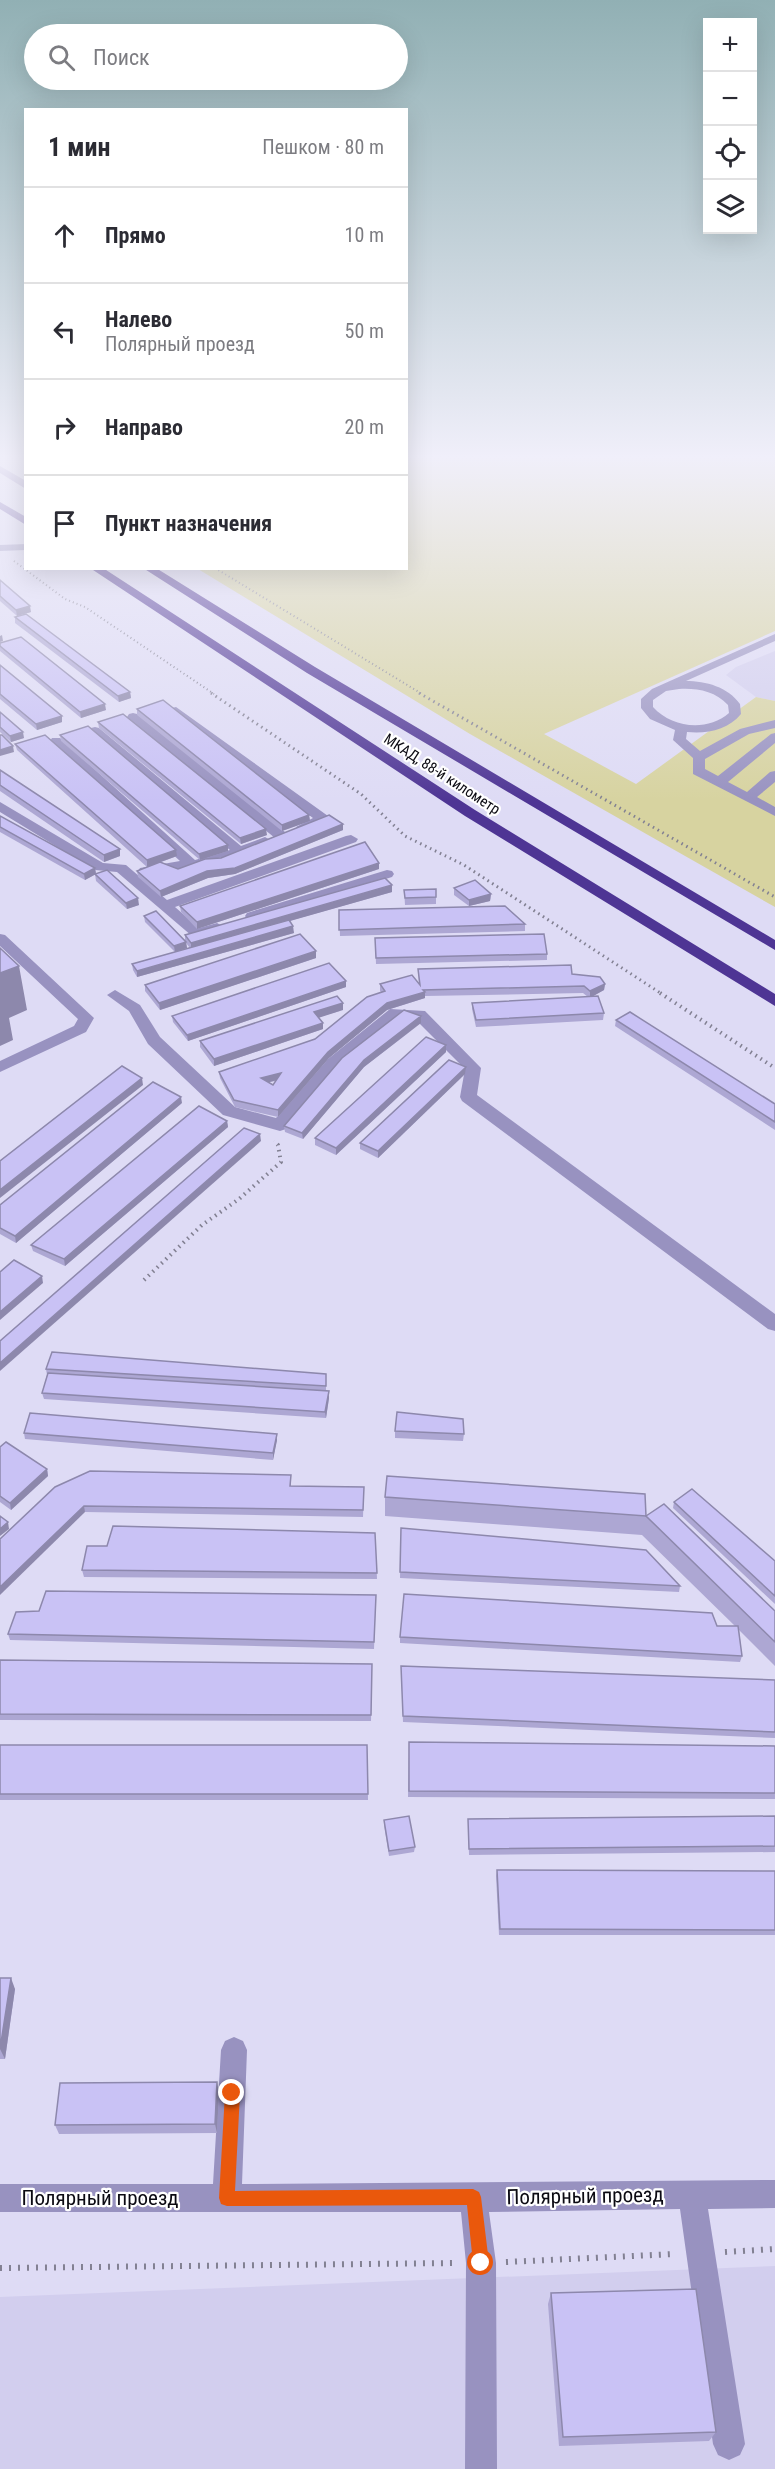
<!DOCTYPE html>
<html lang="ru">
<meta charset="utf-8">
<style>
body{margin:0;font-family:"Roboto Condensed",sans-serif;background:#f2f2f3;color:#2b2b33}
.controls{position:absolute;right:18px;top:18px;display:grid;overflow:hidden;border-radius:0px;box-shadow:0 6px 24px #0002}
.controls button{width:54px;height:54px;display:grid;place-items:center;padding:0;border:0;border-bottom:2px solid #e1e1e2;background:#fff;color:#2b2b33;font:30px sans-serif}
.stop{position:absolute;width:18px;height:18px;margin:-14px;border:4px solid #ea580c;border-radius:50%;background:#fff}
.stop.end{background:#ea580c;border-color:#fff;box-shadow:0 2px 6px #0008}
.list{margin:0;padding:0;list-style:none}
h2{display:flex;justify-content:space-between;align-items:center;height:78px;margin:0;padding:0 24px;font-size:26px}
h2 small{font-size:20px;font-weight:400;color:#7c7c81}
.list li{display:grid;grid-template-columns:39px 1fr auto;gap:18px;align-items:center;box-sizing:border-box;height:96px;padding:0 24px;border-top:2px solid #e1e1e2}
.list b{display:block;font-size:22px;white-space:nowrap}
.list p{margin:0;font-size:20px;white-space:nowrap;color:#7c7c81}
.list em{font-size:20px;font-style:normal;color:#7c7c81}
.icon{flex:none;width:33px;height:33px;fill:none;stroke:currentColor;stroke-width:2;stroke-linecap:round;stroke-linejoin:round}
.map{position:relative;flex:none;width:775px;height:2469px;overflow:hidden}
.search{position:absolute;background:#fff;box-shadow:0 6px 24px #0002;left:24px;top:24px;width:384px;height:66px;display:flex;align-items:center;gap:15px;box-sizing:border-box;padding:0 21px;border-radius:33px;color:#7c7c81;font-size:22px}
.panel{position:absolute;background:#fff;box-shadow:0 6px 24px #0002;left:24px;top:108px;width:384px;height:462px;border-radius:0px}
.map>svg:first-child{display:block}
</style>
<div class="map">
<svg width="775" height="2469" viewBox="0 0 775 2469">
<rect width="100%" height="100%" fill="#dedbf5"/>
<g fill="#d2ceee">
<polygon points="775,651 775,701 756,697 726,675 736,667"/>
<polygon points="775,2266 775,2469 0,2469 0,2297"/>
</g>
<polygon fill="#d7d3a0" points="407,457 775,457 775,631 544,734 636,784 756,697 775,701 775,907 470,734 198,569 406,568"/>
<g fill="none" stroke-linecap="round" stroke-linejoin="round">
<g stroke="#828092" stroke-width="2" stroke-dasharray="1 3" stroke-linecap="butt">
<polyline points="14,561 65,599 85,607 214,694"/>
<polyline points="215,568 422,694"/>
</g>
<g stroke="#828092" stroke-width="3" stroke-dasharray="1.5 4" stroke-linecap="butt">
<polyline points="211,693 361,794 405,836 464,865 662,994"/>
<polyline points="419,693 775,897"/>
</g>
<g stroke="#828092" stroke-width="4" stroke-dasharray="1.5 4.5" stroke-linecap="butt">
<polyline points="660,993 775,1068"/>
<polyline points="144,1280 202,1225 239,1199 281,1162 278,1145 274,1141"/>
</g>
<g stroke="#828092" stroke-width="6" stroke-dasharray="2 7" stroke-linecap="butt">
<polyline points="725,2252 775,2249"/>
<polyline points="506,2262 675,2254"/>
<polyline points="0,2268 457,2263"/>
</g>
<g fill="#9892c0" fill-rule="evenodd">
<polygon points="26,544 26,550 0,551 0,545"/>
<path d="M775 634V641L686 681C706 681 728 687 740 704L741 714C728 730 707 734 687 732L686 739 700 751 740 729 775 720V728L749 734 705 759V769L718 776 771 734 775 733V743L728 782 747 792 770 772 775 771V782L757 797 775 807V816L693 774V758L673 740 675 730 650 719 641 708V699L652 689ZM679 689C697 688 715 691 728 705L729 713C707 732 672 728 653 707V700L666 691Z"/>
<polygon points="176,707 328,816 330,819 328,822 308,830 298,830 296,827 313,818 172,714 170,711 172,708"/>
<polygon points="133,713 137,714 285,832 287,835 285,838 275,838 129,720 127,717 129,714"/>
<polygon points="95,727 99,728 241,846 265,837 272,841 247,853 215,864 160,871 145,875 140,874 138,871 140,868 180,861 52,744 50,741 52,738 60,738 195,860 230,850 91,734 89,731 91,728"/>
<polygon points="0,802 103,863 126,865 167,900 346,836 351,835 358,839 356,842 175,907 199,928 217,923 224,927 222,930 197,937 192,936 117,872 95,870 0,812"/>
<polygon points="387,870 392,871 394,874 392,877 257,919 247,919 245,916 247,913"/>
<polygon points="0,934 5,935 94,1018 86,1032 0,1072 0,1061 74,1026 78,1019 0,946"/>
<polygon points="115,990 140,1005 160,1037 235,1107 276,1118 328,1059 390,1009 425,1011 481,1068 477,1095 775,1314 775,1331 768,1329 462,1101 460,1097 465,1069 414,1018 399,1017 340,1067 286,1129 280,1131 223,1115 148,1044 129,1011 107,995"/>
<polygon points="234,2037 243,2041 247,2050 242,2184 775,2180 775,2208 708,2209 745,2444 740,2455 729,2460 718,2455 713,2444 680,2209 489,2212 496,2263 497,2469 465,2469 466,2263 461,2212 0,2212 0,2184 213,2184 221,2050 225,2041"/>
</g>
<g fill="#4e3594" fill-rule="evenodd">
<polygon points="0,466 26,481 26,489 0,473"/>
<polygon points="0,502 26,517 26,525 0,509"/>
<polygon points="90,568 103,568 475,810 775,994 775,1006 465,816"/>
<polygon points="143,568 156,568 315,667 775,940 775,950 307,673"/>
</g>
</g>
<g fill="#ada7d3" fill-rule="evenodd">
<polygon points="0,580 31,612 17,616 0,601"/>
<polygon points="15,617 130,692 131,698 119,702 15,623"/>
<polygon points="0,643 106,710 81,718 0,651"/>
<polygon points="0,665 62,722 37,730 0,699"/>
<polygon points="137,709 309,815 310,821 282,831 137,715"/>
<polygon points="0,712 24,738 11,742 0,732"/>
<polygon points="98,722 267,835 241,844 99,728"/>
<polygon points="60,735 228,851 200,860 61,741"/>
<polygon points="15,744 177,856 161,862 178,869 343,824 343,830 235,874 208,878 161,897 138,877 137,871 147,867 17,750"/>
<polygon points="0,770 120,849 120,856 104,862 0,791"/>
<polygon points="0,816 95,868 96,874 85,880 0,832"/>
<polygon points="379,869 197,929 181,912 180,906"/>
<polygon points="95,874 139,905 127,909 96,881"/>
<path d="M392 885V892L289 921 294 933 137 977 133 970 132 964 175 952 145 922 144 916 185 940V935ZM186 943 190 948 179 951 187 948Z"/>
<polygon points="454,888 491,894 490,901 469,906 454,895"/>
<polygon points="404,890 436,897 436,904 405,905"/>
<polygon points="339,910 525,924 525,931 340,936"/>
<polygon points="375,938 547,954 547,960 376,964"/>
<polygon points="316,951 316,958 160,1010 145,991 145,985"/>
<path d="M418 969 572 974 605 984 604 990 592 996 604 1013 603 1020 476 1027 472 1009V1003L588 997 583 993 425 996V998L387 1010 329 1058 278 1117 235 1107 220 1078 219 1072 315 1039 381 992 380 991V984H419ZM276 1081 273 1085 269 1082Z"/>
<polygon points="346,981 346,987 188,1041 173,1022 172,1016"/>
<polygon points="343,1010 319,1017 323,1023 323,1029 214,1066 200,1047 200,1041"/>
<polygon points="616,1020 775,1104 775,1130 615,1026"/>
<polygon points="421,1023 364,1067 303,1139 285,1132 284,1126"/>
<polygon points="446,1045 446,1052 336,1155 315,1145 315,1138"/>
<polygon points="465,1074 378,1158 360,1149 360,1143"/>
<polygon points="182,1103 16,1243 0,1234 0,1205"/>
<polygon points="227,1121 228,1127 65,1266 33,1251 31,1245"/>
<polygon points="46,1369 326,1374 326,1391 329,1398 326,1418 44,1399 42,1393 47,1375"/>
<polygon points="395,1431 464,1434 463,1441 395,1438"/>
<polygon points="24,1433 277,1440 273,1460 25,1439"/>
<polygon points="0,1447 47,1469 48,1476 11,1510 0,1502"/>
<polygon points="291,1481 291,1486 364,1487 363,1517 85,1512 55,1487"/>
<polygon points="385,1497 646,1516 775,1611 775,1666 739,1630 742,1656 740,1662 400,1643 400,1637 735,1626 642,1535 385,1516"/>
<polygon points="674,1502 775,1561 775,1604 673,1508"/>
<polygon points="401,1528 680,1586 679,1592 400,1578"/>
<polygon points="375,1533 377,1579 84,1577 82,1570"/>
<polygon points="376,1595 374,1649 10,1640 8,1634"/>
<polygon points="0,1660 372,1664 371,1721 0,1720"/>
<polygon points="401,1666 775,1680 775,1738 403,1722"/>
<polygon points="409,1742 775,1746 775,1799 408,1797"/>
<polygon points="0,1745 367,1745 368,1800 0,1800"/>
<polygon points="775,1816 775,1852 469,1855 468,1819"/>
<polygon points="384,1820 415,1847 414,1852 389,1856 384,1825"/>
<polygon points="497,1870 775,1871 775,1935 499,1935 496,1876"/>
<polygon points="0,1978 15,1989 5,2059 0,2059"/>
<polygon points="219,2092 217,2133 59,2134 55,2125"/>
<polygon points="551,2293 716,2432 709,2441 559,2446 548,2304"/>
</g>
<g fill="#8d88ac">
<polygon points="30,606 31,612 17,616 16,610"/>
<polygon points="2,635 3,641 0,642 0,636"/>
<polygon points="130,692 131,698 119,702 118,696"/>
<polygon points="105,704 106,710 81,718 80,712"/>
<polygon points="62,716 62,722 37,730 36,724"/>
<polygon points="23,732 24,738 11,742 10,736"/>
<polygon points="13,746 14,752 0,756 0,750"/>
<polygon points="309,815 310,821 282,831 282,825"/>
<polygon points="343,824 343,830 235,874 208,878 161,897 160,891 207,871"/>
<polygon points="266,829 267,835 241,844 240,838"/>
<polygon points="228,845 228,851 200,860 199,854"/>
<polygon points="120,849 120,856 104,862 104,855"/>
<polygon points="176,850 177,856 147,867 147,860"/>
<polygon points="379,863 379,869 197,929 197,922"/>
<polygon points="95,868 96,874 85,880 84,874"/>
<polygon points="392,885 392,892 191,949 191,943"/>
<polygon points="491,894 490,901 469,906 469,900"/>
<polygon points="138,898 139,905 127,909 126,903"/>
<polygon points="293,926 294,933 137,977 137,971"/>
<polygon points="186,942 187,948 175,952 174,946"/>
<polygon points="316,951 316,958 160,1010 159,1003"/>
<polygon points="19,966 27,1010 9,1018 13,1040 0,1046 0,973"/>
<polygon points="346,981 346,987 188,1041 187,1035"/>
<polygon points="605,984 604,990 590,998 590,991"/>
<polygon points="425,992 425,998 387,1010 329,1058 278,1117 278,1110 328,1052 387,1003"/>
<polygon points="343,1003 343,1010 315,1019 314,1012"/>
<polygon points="421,1016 421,1023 364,1067 303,1139 302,1133 364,1060"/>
<polygon points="323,1023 323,1029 214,1066 214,1059"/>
<polygon points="446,1045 446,1052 336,1155 336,1148"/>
<polygon points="466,1067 465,1074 378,1158 378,1151"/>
<polygon points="281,1073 281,1079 262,1084 261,1078"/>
<polygon points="142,1078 143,1085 0,1198 0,1190"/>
<polygon points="181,1097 182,1103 16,1243 15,1236"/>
<polygon points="227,1121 228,1127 65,1266 64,1259"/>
<polygon points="260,1134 261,1141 0,1371 0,1363"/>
<polygon points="42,1276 43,1283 0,1320 0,1312"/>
<polygon points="329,1391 329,1398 326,1418 325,1412"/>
<polygon points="277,1434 277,1440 273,1460 273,1453"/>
<polygon points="47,1469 48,1476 11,1510 10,1503"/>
<polygon points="84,1506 85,1512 0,1595 0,1587"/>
<polygon points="8,1522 9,1529 0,1536 0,1529"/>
<polygon points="11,1978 15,1989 5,2059 0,2049"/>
<polygon points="217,2082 219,2092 217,2133 215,2124"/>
</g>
<g fill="#c9c2f5" stroke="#8d88ac" stroke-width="1.5" fill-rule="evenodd">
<polygon points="0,580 30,606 16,610 0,596"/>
<polygon points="26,614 130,692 118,696 15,617"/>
<polygon points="21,637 105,704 80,712 0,646 0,643"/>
<polygon points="0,665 62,716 36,724 0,694"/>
<polygon points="163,700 309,815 282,825 137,709"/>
<polygon points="0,712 23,732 10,736 0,727"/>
<polygon points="123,714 266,829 240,838 98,722"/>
<polygon points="88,726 228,845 199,854 60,735"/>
<polygon points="0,735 2,735 13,746 0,750"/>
<polygon points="45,735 176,850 147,860 15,744"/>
<polygon points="0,770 120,849 104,855 0,785"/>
<polygon points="329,815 343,824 235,868 207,871 160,891 137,871 160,862 178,869 205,859 221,858"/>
<polygon points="0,816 95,868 84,874 0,827"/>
<polygon points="365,842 379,863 197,922 180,906"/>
<polygon points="107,870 138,898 126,903 95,874"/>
<polygon points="385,878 392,885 191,943 185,935"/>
<polygon points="475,880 491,894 469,900 454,888"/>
<polygon points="436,889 436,897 405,898 404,890"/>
<polygon points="505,906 525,924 339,930 339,910"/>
<polygon points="156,911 186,942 174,946 144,916"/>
<polygon points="289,920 293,926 137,971 132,964"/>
<polygon points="300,934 316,951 159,1003 145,985"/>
<polygon points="544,934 547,954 376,958 375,938"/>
<polygon points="0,948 19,966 0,973"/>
<polygon points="329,963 346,981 187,1035 172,1016"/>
<path d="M571 965 572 974 600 977 605 984 590 991 584 986 423 990 425 992 387 1003 328 1052 278 1110 234 1100 219 1072 315 1039 367 997 385 991 380 984 412 975 420 985 418 969ZM281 1073 273 1085 261 1078Z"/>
<polygon points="337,996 343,1003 314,1012 323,1023 214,1059 200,1041"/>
<polygon points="598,996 604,1013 476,1020 472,1003"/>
<polygon points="404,1010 421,1016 364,1060 302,1133 284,1126 342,1058"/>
<polygon points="630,1012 775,1104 775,1122 616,1020"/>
<polygon points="426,1037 446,1045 336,1148 315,1138"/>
<polygon points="449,1060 466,1067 378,1151 360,1143"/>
<polygon points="122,1066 142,1078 0,1190 0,1161"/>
<polygon points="153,1082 181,1097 15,1236 0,1228 0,1205"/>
<polygon points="199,1106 227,1121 64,1259 31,1245"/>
<polygon points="244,1128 260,1134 0,1363 0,1341"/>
<polygon points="14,1260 42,1276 0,1312 0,1272"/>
<polygon points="52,1352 326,1374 326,1386 46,1369"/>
<polygon points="48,1373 329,1391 325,1412 42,1393"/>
<polygon points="397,1412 463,1419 464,1434 395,1431"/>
<polygon points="30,1413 277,1434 273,1453 24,1433"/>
<polygon points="6,1442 47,1469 10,1503 0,1496 0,1447"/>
<polygon points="90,1471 291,1475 290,1486 364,1487 363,1510 84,1506 0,1587 0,1539 55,1487"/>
<polygon points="387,1476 645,1494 646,1516 385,1497"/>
<polygon points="692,1489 775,1561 775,1596 674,1502"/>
<polygon points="664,1504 775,1611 775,1642 646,1516"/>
<polygon points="0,1516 8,1522 0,1529"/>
<polygon points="113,1526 375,1533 377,1573 82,1570 87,1546 107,1546"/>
<polygon points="401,1528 646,1550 680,1586 400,1572"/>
<polygon points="46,1591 376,1595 374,1642 8,1634 16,1612 39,1611"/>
<polygon points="404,1594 712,1613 717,1626 738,1626 742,1656 400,1637"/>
<polygon points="0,1660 372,1664 371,1715 0,1714"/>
<polygon points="401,1666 775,1680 775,1732 403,1716"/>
<polygon points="409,1742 775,1746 775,1793 409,1791"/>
<polygon points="0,1745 367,1745 368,1794 0,1794"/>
<polygon points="409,1816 415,1847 389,1851 384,1820"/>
<polygon points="775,1816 775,1846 469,1849 468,1819"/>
<polygon points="497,1870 775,1871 775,1930 500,1929"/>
<polygon points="0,1978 11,1978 0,2049"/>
<polygon points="217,2082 215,2124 55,2125 60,2083"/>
<polygon points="696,2289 716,2432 563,2437 551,2293"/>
</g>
<linearGradient id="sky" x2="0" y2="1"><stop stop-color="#91b0b4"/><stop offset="0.57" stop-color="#f0effa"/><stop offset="1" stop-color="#f0effa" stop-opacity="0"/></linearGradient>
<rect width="775" height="802" fill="url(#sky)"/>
<polygon fill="#ea580c" points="232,2086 237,2088 240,2093 235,2191 473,2189 479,2192 481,2197 489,2263 486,2268 481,2271 475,2268 473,2263 467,2205 227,2206 221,2204 219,2198 225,2093 227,2088"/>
<g text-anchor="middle" stroke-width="4.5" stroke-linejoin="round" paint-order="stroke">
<g font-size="15" fill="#0b0a12" stroke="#fff">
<text transform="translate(442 774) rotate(33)" y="5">МКАД, 88-й километр</text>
</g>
<g font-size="21" fill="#0b0a12" stroke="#fff">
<text transform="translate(585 2196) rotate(-1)" y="7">Полярный проезд</text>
<text x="100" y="2205">Полярный проезд</text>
</g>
</g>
</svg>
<div class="controls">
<button>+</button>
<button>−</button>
<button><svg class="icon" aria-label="locate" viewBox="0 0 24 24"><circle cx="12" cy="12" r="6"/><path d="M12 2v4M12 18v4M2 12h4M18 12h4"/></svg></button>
<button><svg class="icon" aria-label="layers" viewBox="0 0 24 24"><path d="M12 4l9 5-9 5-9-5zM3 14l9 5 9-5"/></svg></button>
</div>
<div class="stop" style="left:481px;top:2263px"></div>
<div class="stop end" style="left:232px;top:2093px"></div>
<div class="search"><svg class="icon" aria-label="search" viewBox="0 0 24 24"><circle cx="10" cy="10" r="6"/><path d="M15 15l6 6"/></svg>Поиск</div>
<section class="panel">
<h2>1 мин<small>Пешком · 80 m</small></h2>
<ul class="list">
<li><svg class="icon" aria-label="ahead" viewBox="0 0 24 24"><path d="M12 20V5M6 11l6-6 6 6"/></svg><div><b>Прямо</b></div><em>10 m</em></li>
<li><svg class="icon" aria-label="left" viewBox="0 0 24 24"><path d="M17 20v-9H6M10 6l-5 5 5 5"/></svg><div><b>Налево</b><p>Полярный проезд</p></div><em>50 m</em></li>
<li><svg class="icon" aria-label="right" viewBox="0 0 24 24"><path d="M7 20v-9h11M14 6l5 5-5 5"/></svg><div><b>Направо</b></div><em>20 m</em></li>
<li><svg class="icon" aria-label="arrive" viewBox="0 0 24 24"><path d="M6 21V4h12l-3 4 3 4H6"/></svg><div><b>Пункт назначения</b></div></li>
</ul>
</section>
</div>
